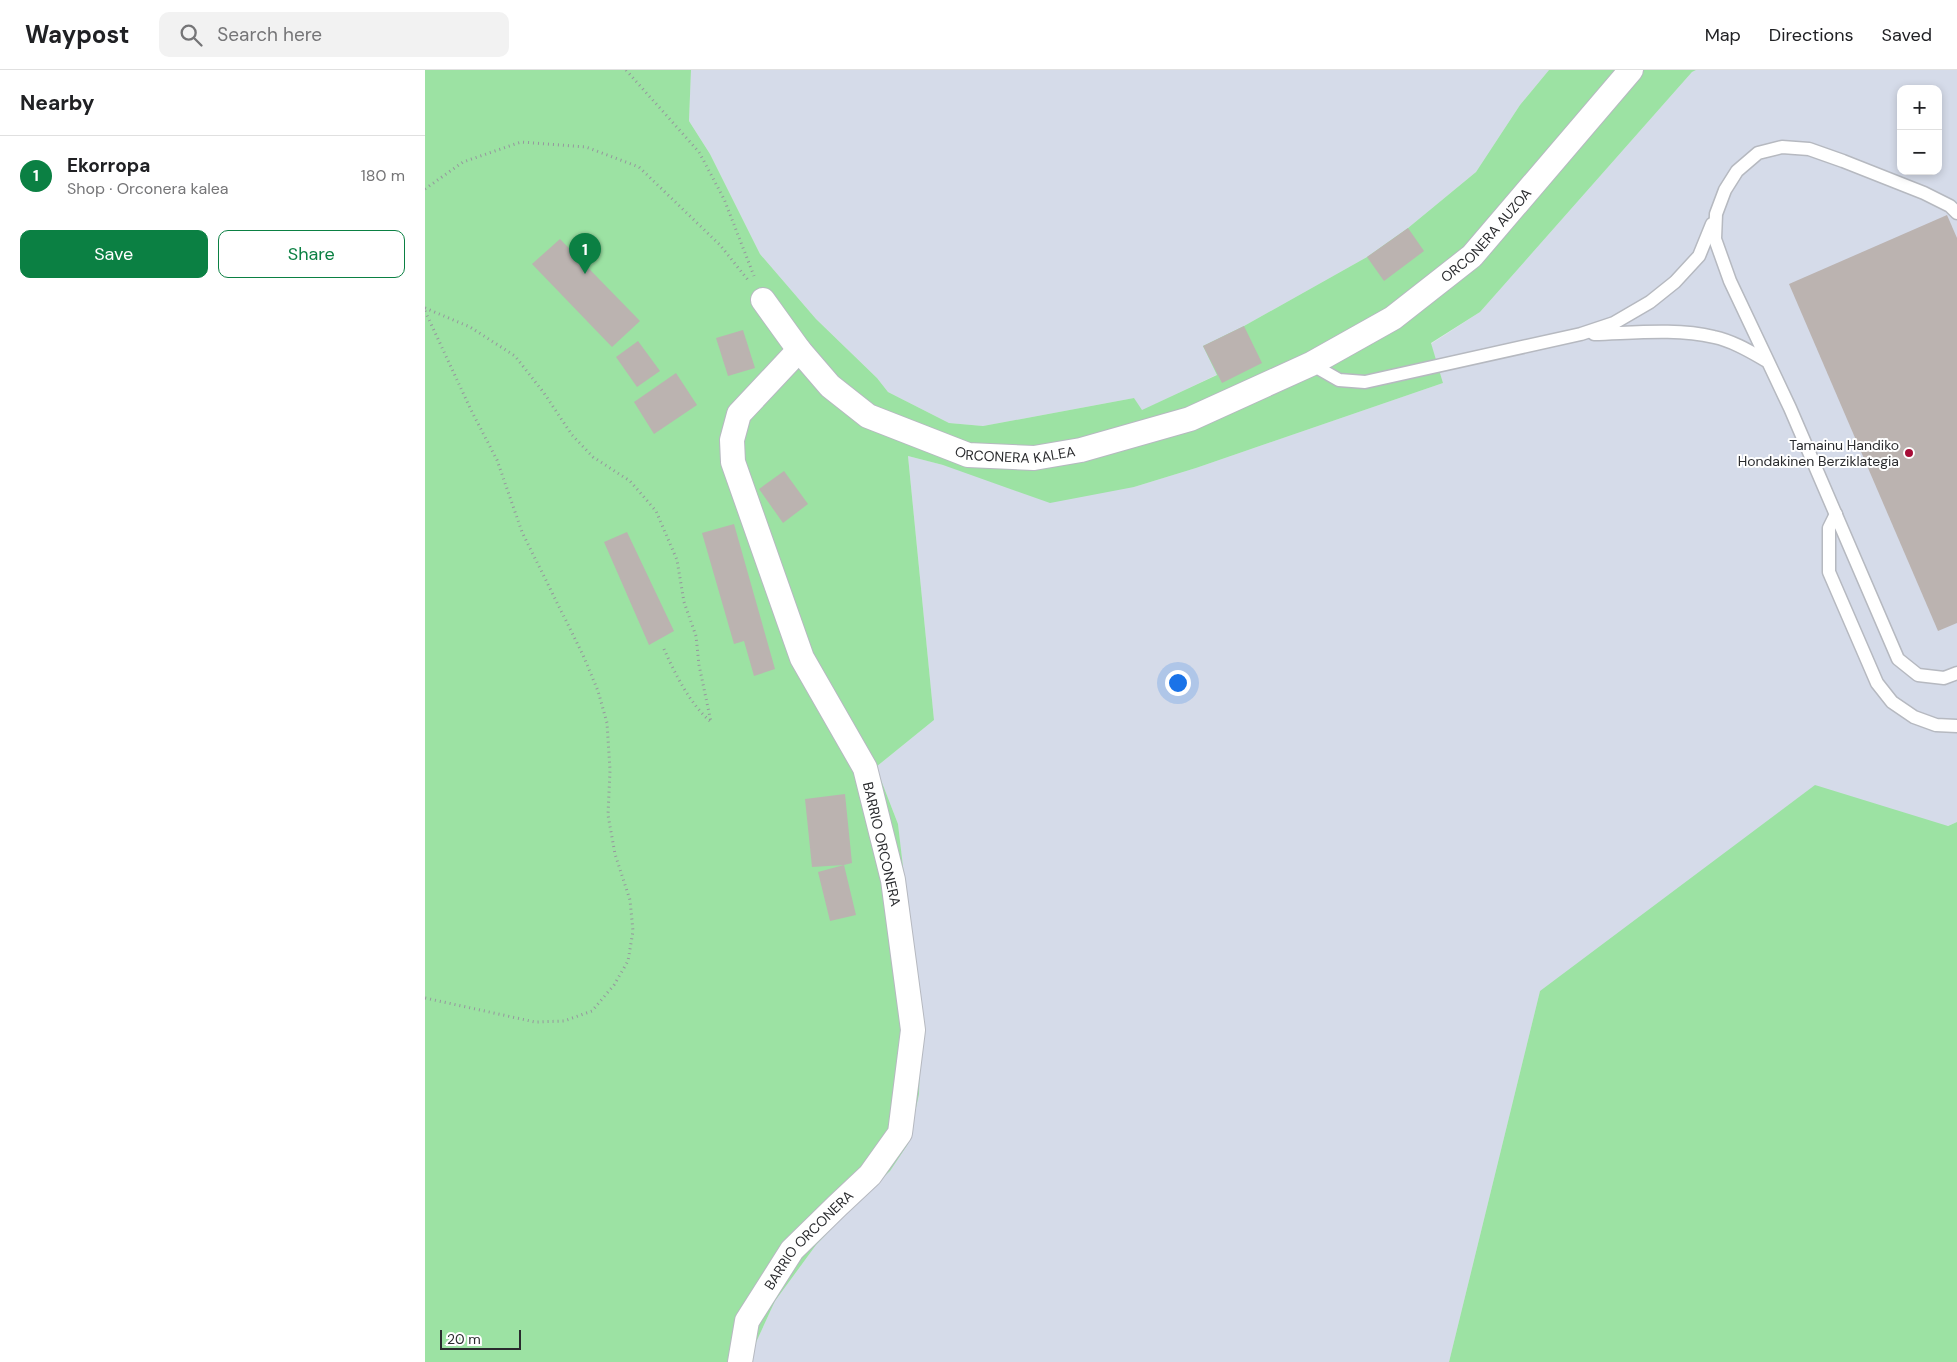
<!DOCTYPE html>
<meta charset="utf-8">
<style>
body{margin:0;font-family:"DM Sans",sans-serif;background:#f2f2f2;color:#202124}
.controls{position:absolute;right:15px;top:15px;display:grid;overflow:hidden;border-radius:10px;box-shadow:0 2px 8px #0003}
.controls button{width:45px;height:45px;display:grid;place-items:center;padding:0;border:0;border-bottom:1px solid #e0e0e0;background:#fff;color:#202124;font:25px sans-serif}
.scale{position:absolute;left:15px;bottom:12px;width:81px;box-sizing:border-box;padding-left:5px;border:2px solid #2a2b2e;border-top:0;font-size:14px;line-height:18px;white-space:nowrap;color:#2a2b2e;-webkit-text-stroke:4px #fff;paint-order:stroke}
.you{position:absolute;left:752px;top:612px;width:18px;height:18px;margin:-12px;border:4px solid #fff;border-radius:50%;background:#1a73e8;box-shadow:0 0 0 8px #1a73e833}
.badge{display:grid;place-items:center;width:32px;height:32px;border-radius:50%;background:#0b8043;color:#fff;font-size:16px;font-weight:700}
.pin{position:absolute;translate:-50% -41px;filter:drop-shadow(0 1px 2px #0008)}
.pin::after{content:'';position:absolute;top:26px;width:18px;height:15px;background:inherit;clip-path:polygon(0 0,100% 0,50% 100%)}
.list{margin:0;padding:0;list-style:none}
h2{display:flex;justify-content:space-between;align-items:center;height:65px;margin:0;padding:0 20px;font-size:21px}
h2 small{font-size:16px;font-weight:400;color:#757577}
.list li{display:grid;grid-template-columns:32px 1fr auto;gap:15px;align-items:center;box-sizing:border-box;height:80px;padding:0 20px;border-top:1px solid #e0e0e0}
.list b{display:block;font-size:19px;white-space:nowrap}
.list p{margin:0;font-size:16px;white-space:nowrap;color:#757577}
.list em{font-size:16px;font-style:normal;color:#757577}
.actions{display:flex;gap:10px;padding:15px 20px}
.actions a{flex:1;padding:11px 0;border:1px solid #0b8043;border-radius:10px;text-align:center;font-size:18px;color:#0b8043}
.actions .main{background:#0b8043;color:#fff}
.icon{flex:none;width:28px;height:28px;fill:none;stroke:currentColor;stroke-width:2;stroke-linecap:round;stroke-linejoin:round}
.map{position:relative;flex:none;width:1532px;height:1292px;overflow:hidden}
header{display:flex;align-items:center;gap:30px;box-sizing:border-box;height:70px;padding:0 25px;background:#fff;border-bottom:1px solid #e0e0e0}
header strong{font-size:24px}
nav{display:flex;gap:28px;margin-inline-start:auto;font-size:18px}
.search{width:350px;height:45px;background:#f2f2f2;display:flex;align-items:center;gap:12px;box-sizing:border-box;padding:0 18px;border-radius:10px;color:#757577;font-size:19px}
main{display:flex}
aside{flex:1;background:#fff}
.map>svg:first-child{display:block}
</style>
<header>
<strong>Waypost</strong>
<div class="search"><svg class="icon" aria-label="search" viewBox="0 0 24 24"><circle cx="10" cy="10" r="6"/><path d="M15 15l6 6"/></svg>Search here</div>
<nav><a>Map</a><a>Directions</a><a>Saved</a></nav>
</header>
<main>
<aside>
<h2>Nearby<small></small></h2>
<ul class="list">
<li><span class="badge">1</span><div><b>Ekorropa</b><p>Shop · Orconera kalea</p></div><em>180 m</em></li>
</ul>
<div class="actions"><a class="main">Save</a><a>Share</a></div>
</aside>
<div class="map">
<svg width="1532" height="1292" viewBox="0 0 1532 1292">
<rect width="100%" height="100%" fill="#e2e6ed"/>
<g fill="#d5dbe9" fill-rule="evenodd">
<polygon points="266,0 1124,0 1095,35 1051,102 983,158 942,187 819,256 779,276 793,304 716,341 709,328 558,356 524,353 463,322 452,308 391,249 335,184 285,84 264,51"/>
<path d="M1271 0H1532V752L1115 921 1024 1292H326L328 1279 350 1231 391 1175 431 1133 490 906 473 754 451 697 509 650 483 386 518 395 709 417 771 398 1018 313 1006 274 1055 242 1267 2ZM1476 19H1513V101H1476Z"/>
</g>
<g fill="#9ce2a3">
<polygon points="0,0 266,0 264,51 285,84 335,184 391,249 452,308 463,322 524,353 558,356 709,328 717,340 792,305 778,276 819,256 942,187 983,158 1051,102 1095,35 1124,0 1271,0 1267,2 1055,242 1006,273 1018,313 771,398 709,417 625,433 518,395 483,386 509,650 451,697 473,754 496,951 494,1024 483,1074 465,1101 431,1133 391,1175 350,1231 328,1279 326,1292 0,1292"/>
<polygon points="1390,715 1523,756 1532,752 1532,1292 1024,1292 1115,921"/>
</g>
<g fill="#bbb3b0">
<polygon points="1522,145 1532,168 1532,553 1513,561 1364,214"/>
<polygon points="983,158 999,181 959,211 942,187"/>
<polygon points="135,169 215,251 187,277 107,194"/>
<polygon points="819,256 837,293 797,313 778,276"/>
<polygon points="318,260 330,298 303,306 291,268"/>
<polygon points="213,271 235,301 212,317 191,287"/>
<polygon points="251,303 272,335 229,364 209,332"/>
<polygon points="359,401 383,434 358,453 334,419"/>
<polygon points="309,454 350,599 329,606 319,571 309,574 277,463"/>
<polygon points="202,462 249,561 224,575 179,472"/>
<polygon points="420,724 427,793 419,795 431,845 405,851 393,802 419,795 387,797 380,729"/>
</g>
<g fill="none" stroke-linecap="round" stroke-linejoin="round">
<g stroke="#b6b9c0" stroke-width="15">
<g id="service">
<polyline points="1532,143 1525,136 1499,123 1418,91 1384,79 1357,77 1333,83 1312,101 1300,120 1291,144 1290,169 1305,211 1365,338 1473,589 1493,605 1519,608 1532,603"/>
<path d="M1169 264C1208 263 1251 258 1289 267 1308 271 1326 282 1342 291"/>
<polyline points="886,294 914,310 940,312 1156,264 1189,253 1225,232 1250,212 1274,186 1287,154"/>
<polyline points="1411,444 1404,458 1404,502 1452,613 1467,632 1489,647 1511,655 1532,656"/>
</g>
</g>
<g stroke="#b6b9c0" stroke-width="26">
<g id="minor">
<path id="s1" d="M338 230 374 280 405 316 443 346 543 385 609 388 656 380 765 349 886 294 968 248 1047 186 1206 0"/>
<path id="s2" d="M315 1292 322 1251 367 1180 412 1136 445 1105 475 1063 488 960 468 810 440 698 377 588 308 392 307 370 314 344 374 280"/>
</g>
</g>
<g stroke="#95979d" stroke-width="3" stroke-dasharray="1 4" stroke-linecap="butt">
<polyline points="201,0 274,82 299,129 329,206"/>
<polyline points="0,119 38,92 96,72 161,77 214,97 295,175 323,210"/>
<path d="M0 238 45 257 90 286 119 323 147 365 168 387 205 411 231 441 252 490 259 532 271 566 274 595 286 652C265 634 250 604 239 579"/>
<polyline points="0,241 46,340 72,390 97,462 158,585 173,621 182,653 185,700 183,745 190,784 205,830 208,861 203,891 189,915 167,941 139,951 110,952 0,928"/>
</g>
<use href="#service" stroke="#fff" stroke-width="12"/>
<use href="#minor" stroke="#fff" stroke-width="24"/>
</g>
<circle fill="#a70d37" stroke="#fff" stroke-width="2" cx="1484" cy="383" r="5"/>
<g text-anchor="middle" stroke-width="4" stroke-linejoin="round" paint-order="stroke">
<g font-size="14" fill="#2a2b2e" stroke="#fff">
<text dy="5" stroke="none"><textPath href="#s1" startOffset="844">ORCONERA AUZOA</textPath></text>
<text dy="5" stroke="none"><textPath href="#s1" startOffset="312">ORCONERA KALEA</textPath></text>
<text transform="translate(457 774) rotate(77)" y="5">BARRIO ORCONERA</text>
<text dy="5" stroke="none"><textPath href="#s2" startOffset="144">BARRIO ORCONERA</textPath></text>
</g>
<g font-size="14" fill="#2a2b2e" stroke="#fff" text-anchor="end">
<text x="1474" y="380">Tamainu Handiko<tspan x="1474" dy="16">Hondakinen Berziklategia</tspan></text>
</g>
</g>
</svg>
<div class="controls">
<button>+</button>
<button>−</button>
</div>
<div class="scale">20 m</div>
<div class="you"></div>
<div class="pin badge" style="left:160px;top:204px">1</div>
</div>
</main>
